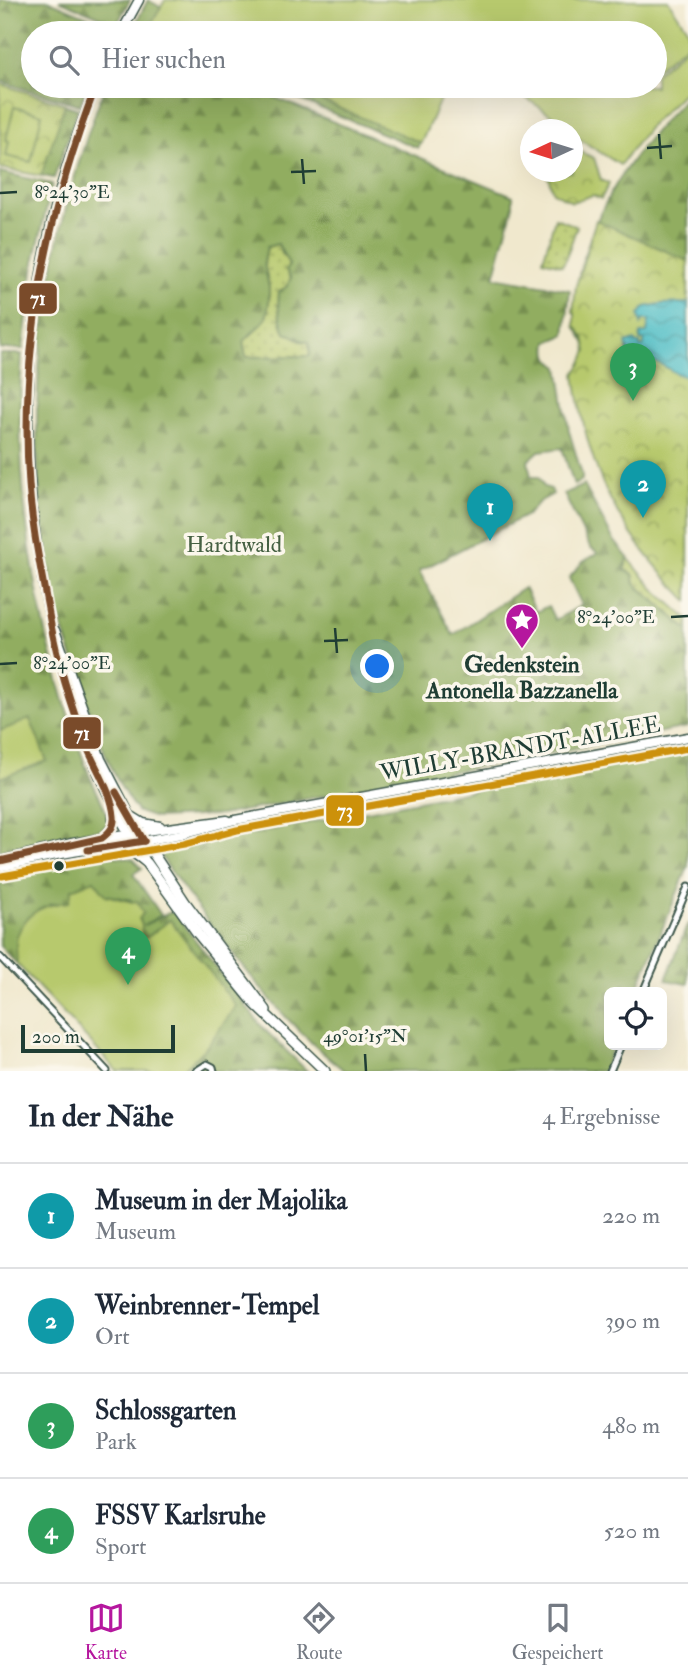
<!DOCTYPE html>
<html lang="de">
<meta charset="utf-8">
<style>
body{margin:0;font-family:"IM FELL Double Pica",serif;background:#f6f6f7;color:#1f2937}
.controls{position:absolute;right:21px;bottom:21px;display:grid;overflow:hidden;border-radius:10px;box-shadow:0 7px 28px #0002}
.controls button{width:63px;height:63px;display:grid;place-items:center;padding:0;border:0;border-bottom:2px solid #e0e1e3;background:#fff;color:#1f2937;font:35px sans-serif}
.compass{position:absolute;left:520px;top:119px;width:63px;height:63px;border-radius:50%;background:#fff;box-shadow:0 7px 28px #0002;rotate:266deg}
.scale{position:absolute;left:21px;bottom:18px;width:154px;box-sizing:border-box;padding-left:7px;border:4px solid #1f3d34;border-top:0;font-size:19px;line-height:24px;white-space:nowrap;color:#1f3d34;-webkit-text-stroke:5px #fbf7ec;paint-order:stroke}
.you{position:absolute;left:378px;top:667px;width:24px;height:24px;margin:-18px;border:5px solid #fff;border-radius:50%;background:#1a73e8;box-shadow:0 0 0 10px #1a73e833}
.badge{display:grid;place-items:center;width:46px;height:46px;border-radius:50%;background:#b5179e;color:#fff;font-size:23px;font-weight:700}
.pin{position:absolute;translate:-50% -58px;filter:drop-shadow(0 2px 4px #0008)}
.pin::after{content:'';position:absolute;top:37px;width:24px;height:21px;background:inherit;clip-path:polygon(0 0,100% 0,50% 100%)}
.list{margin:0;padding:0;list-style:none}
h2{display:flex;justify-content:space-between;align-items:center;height:91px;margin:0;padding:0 28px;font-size:30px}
h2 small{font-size:23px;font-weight:400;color:#747a83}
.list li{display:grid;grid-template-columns:46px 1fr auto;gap:21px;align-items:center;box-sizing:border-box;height:105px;padding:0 28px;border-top:2px solid #e0e1e3}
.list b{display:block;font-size:26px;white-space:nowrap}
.list p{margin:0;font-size:23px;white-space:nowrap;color:#747a83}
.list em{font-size:23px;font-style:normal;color:#747a83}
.icon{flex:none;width:38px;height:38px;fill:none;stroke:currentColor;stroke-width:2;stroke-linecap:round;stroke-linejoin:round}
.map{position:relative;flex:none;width:688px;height:1071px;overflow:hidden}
.search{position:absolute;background:#fff;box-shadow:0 7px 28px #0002;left:21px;right:21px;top:21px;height:77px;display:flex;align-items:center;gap:18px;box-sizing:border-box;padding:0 24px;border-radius:38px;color:#747a83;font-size:26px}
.sheet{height:511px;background:#fff}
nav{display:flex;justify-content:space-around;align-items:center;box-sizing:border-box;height:98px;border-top:2px solid #e0e1e3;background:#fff;font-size:19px;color:#747a83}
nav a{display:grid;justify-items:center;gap:4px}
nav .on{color:#b5179e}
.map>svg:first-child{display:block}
</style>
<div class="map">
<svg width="688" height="1071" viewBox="0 0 688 1071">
<defs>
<pattern id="grass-dots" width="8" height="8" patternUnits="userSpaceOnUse" patternTransform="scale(1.75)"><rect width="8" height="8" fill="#b7c96d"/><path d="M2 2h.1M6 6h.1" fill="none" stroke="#94a45a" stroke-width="1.8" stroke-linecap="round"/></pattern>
<pattern id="forest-firs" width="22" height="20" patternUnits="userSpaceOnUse" patternTransform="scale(1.75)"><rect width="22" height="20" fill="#91ad60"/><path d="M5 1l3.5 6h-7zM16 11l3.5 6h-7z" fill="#768e50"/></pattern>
<pattern id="park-crowns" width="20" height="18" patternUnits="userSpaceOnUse" patternTransform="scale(1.75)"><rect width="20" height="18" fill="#b7c96d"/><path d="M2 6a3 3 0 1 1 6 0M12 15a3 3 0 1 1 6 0" fill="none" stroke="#94a45a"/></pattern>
<pattern id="water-waves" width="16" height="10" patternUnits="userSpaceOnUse" patternTransform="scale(1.75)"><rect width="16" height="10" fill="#50bec6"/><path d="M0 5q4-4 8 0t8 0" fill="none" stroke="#429ca2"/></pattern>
</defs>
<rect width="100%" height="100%" fill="#fbf7ec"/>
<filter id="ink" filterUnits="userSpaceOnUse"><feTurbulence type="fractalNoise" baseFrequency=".0143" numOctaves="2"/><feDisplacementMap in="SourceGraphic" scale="14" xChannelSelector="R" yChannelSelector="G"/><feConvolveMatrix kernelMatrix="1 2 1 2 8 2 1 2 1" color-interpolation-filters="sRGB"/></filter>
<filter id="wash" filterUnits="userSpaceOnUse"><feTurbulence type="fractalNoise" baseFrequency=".00686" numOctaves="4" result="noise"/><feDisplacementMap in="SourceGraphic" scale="28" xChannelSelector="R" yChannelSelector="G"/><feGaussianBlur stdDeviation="1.57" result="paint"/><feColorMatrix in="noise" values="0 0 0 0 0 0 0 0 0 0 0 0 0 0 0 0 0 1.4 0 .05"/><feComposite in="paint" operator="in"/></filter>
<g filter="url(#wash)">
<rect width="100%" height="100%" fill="#f0e8cd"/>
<g fill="url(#grass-dots)" stroke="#6b8350" stroke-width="2">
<polygon points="555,218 577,226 565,261 562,265 543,260"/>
<polygon points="278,244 282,254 287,259 291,278 287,286 294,335 300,341 309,342 310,356 246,358 243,342 256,330 269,287 264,263 267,247"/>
<polygon points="628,558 653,588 688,619 688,630 635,584 633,574 624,570"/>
</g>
<g fill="url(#forest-firs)" stroke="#58754a" stroke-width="2" fill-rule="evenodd">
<polygon points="0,0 47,0 114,28 112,33 33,33 33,86 88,86 80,105 0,81"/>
<polygon points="59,0 130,0 117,24"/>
<polygon points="148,0 176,16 181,33 134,31 132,30"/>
<polygon points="0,84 78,109 54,178 0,168"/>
<path d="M105 86H247L513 196V206L494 277 570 290 565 335 548 342C546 355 548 360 559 367L569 431 582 475V480L574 485 562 448 539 451 528 461 531 477H539L544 487 551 489 553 494 539 502 527 515 419 571 453 635 524 588 536 612 548 606 555 620 582 605 569 578 583 562 598 553 590 547 564 494 584 485 613 539 628 558 624 570 633 574 635 584 688 630V727L221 815 156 818 138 812C110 779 89 713 77 672 69 645 58 618 53 590 18 413 42 253 105 86ZM278 244 289 265 286 270 291 278 287 286 279 292C277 307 279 319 285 333 295 335 299 341 309 342L310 356 246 357 243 342 266 319 269 303V287L264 263 267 247Z"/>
<polygon points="266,86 307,86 421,141 418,148"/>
<path d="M688 95V284L586 344 575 326V313L573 312C583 220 625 160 688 95Z"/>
<polygon points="0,172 52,184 34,262 23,349 0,349"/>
<path d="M0 354H22C14 473 30 587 64 701 72 727 80 752 90 777 96 791 106 806 108 821L106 827 100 830 77 833 0 856V778L46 761 30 720 0 731Z"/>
<path d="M688 748V867L636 992H609V1045H614L603 1071H345C300 1037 265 995 231 951 205 918 181 887 158 852Z"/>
<polygon points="108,855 133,859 142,868 133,874 161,915 144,925 173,911 263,1028 307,1071 196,1071 188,1064 208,1045 201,961 170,920 146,938 140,936 142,925 131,900 106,895 94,880 69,903 51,904 17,937 17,964 0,946 0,873"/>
<polygon points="688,923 688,984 666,980"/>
</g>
<g fill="url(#park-crowns)" stroke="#6b8350" stroke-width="2">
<polygon points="0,84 65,104 41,176 0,168"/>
<polygon points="573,149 594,158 601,180 609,184 601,199 593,195 572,202 553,192 547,173 572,172"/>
<path d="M596 220 688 261V601C618 530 587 473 575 374L582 363 587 351 584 337 575 326V313L573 312 576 286Z"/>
</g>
<g fill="#b7c96d" stroke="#6b8350" stroke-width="2">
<polygon points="165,0 668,0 688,30 688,43 655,70 655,33 168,33 150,26"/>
<polygon points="688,46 688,88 649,127 620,165 573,135 572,130 565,129 560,126 562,122 508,86 655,86 655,74"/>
<polygon points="287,86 446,86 421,143"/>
<polygon points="14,107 42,114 31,162 6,156 9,141 6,140"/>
<polygon points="30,719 47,761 0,778 0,731"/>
<path d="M94 880 106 895 132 902 137 901 143 913 139 919 142 925 141 936 146 938 170 920 236 1006 208 1045 182 1071H117L17 964C17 956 15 944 17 936 26 911 45 904 69 902L72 889Z"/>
</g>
<path fill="url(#water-waves)" stroke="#387e7d" stroke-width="2" d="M688 303V377C676 376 672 370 662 365 653 360 639 365 629 358L626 343 635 340 636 343H640V347L644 346V340H640L641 334 647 333 649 320H643L641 324 639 315 645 307 660 304Z"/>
</g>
<g filter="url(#ink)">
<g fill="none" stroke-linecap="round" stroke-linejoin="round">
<g stroke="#3e574b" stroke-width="9">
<g id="minor">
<polyline points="0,957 107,1071"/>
<polyline points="643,992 688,887"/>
<polyline points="196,1071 207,1064 213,1067 214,1071"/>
<polyline points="610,1071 621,1045"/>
</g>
</g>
<g stroke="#3e574b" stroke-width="11">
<g id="secondary">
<polyline points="121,33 139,0"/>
<path d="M96 86C25 256 11 430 48 610 66 698 95 785 145 860"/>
<polyline points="55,630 101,759 139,832 227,820"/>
<polyline points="130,815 143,823 160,826"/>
<polyline points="103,838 113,826 113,810"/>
<polyline points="109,847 182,834 235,820 688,737"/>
</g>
</g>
<g stroke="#3e574b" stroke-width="12">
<g id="primary">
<polyline points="0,861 70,844 139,832 185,902 266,1010"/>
<path d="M0 866C35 861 96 841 128 851 135 853 141 858 147 863L198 934 255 1004 325 1071"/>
</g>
</g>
<use href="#minor" stroke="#fff" stroke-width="5"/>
<use href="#secondary" stroke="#fff" stroke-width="8"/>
<use href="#primary" stroke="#fff" stroke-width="9"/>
<g stroke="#fbf7ec" stroke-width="12">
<g id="bus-1">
<polyline points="116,792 144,841"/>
<polyline points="88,850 144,841"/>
<path d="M0 861 102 838C110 832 115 826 114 816 112 792 96 769 87 747 71 706 58 664 50 620 42 575 32 530 29 484 19 346 47 214 96 86"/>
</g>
</g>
<g stroke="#fbf7ec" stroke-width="12">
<polyline id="bus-2" points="2,876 184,844 237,830 688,748"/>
</g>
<use href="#bus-1" stroke="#7a4b2a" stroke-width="7"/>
<use href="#bus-2" stroke="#cc910a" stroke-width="7"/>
</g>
</g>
<path fill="none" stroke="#1f3d34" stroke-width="2.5" d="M659 134 661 159M647 148 672 146M302 159 304 184M291 172 316 171M0 193 17 192M671 617 688 616M335 628 337 653M324 641 348 640M0 664 17 663M365 1054 366 1071"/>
<defs>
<g id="sight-pin" transform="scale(1.75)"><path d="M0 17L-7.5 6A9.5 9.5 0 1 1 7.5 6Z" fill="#b5179e" stroke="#fbf7ec"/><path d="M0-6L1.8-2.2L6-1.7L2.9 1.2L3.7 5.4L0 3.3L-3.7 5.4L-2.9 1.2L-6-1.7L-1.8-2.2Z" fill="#fff"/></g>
</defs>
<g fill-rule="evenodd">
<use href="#sight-pin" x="522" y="620"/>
</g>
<circle fill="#1f3d34" stroke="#fbf7ec" stroke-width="2.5" cx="59" cy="866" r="6"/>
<g text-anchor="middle" stroke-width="7" stroke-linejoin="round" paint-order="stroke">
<g font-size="23" fill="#456042" stroke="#fbf7ec">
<text x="234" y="552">Hardtwald</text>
</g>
<g font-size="23" font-weight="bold" fill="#1f3d34" stroke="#fbf7ec">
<text x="522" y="672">Gedenkstein<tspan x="522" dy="26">Antonella Bazzanella</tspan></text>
</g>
<g font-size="23" fill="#1f3d34" stroke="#fbf7ec">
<text transform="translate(520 748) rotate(-10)" y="8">WILLY-BRANDT-ALLEE</text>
</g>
</g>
<g font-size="18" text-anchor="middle" fill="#1f3d34" stroke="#fbf7ec" stroke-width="7" stroke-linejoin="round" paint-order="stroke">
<text x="72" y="198">8°24'30"E</text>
<text x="616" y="623">8°24'00"E</text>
<text x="72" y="669">8°24'00"E</text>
<text x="365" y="1042">49°01'15"N</text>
</g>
<g stroke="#fbf7ec" stroke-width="2.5">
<rect x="18" y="282" width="40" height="33" rx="7" fill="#7a4b2a"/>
<rect x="62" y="716" width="40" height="34" rx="7" fill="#7a4b2a"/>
<rect x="325" y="794" width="40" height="33" rx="7" fill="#cc910a"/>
</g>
<g font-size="19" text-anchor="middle" font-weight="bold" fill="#fff">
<text x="38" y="305">71</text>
<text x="82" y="740">71</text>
<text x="345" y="817">73</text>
</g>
</svg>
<div class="controls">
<button><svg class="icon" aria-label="locate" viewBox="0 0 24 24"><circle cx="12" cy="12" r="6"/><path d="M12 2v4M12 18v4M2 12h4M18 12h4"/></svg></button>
</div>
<svg class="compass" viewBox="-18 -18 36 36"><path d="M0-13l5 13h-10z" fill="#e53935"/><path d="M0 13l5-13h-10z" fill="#747a83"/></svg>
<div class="scale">200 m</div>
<div class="you"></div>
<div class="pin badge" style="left:490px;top:541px;background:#0f9aa8">1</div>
<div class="pin badge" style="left:643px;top:518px;background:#0f9aa8">2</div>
<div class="pin badge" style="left:633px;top:401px;background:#2e9e5b">3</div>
<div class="pin badge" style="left:128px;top:985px;background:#2e9e5b">4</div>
<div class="search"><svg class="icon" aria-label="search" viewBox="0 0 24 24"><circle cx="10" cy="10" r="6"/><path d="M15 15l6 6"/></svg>Hier suchen</div>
</div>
<section class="sheet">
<h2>In der Nähe<small>4 Ergebnisse</small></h2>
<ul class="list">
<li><span class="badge" style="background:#0f9aa8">1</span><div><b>Museum in der Majolika</b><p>Museum</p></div><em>220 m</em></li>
<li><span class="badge" style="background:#0f9aa8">2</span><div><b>Weinbrenner-Tempel</b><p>Ort</p></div><em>390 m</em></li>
<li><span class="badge" style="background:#2e9e5b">3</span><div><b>Schlossgarten</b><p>Park</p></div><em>480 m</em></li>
<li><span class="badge" style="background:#2e9e5b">4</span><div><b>FSSV Karlsruhe</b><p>Sport</p></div><em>520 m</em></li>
</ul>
</section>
<nav>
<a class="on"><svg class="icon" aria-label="map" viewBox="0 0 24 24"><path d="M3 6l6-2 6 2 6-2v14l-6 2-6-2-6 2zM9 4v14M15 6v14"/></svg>Karte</a>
<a><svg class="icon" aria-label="directions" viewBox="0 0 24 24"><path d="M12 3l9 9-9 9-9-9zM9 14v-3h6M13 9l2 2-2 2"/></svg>Route</a>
<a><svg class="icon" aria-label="saved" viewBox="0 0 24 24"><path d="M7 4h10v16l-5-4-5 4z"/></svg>Gespeichert</a>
</nav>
